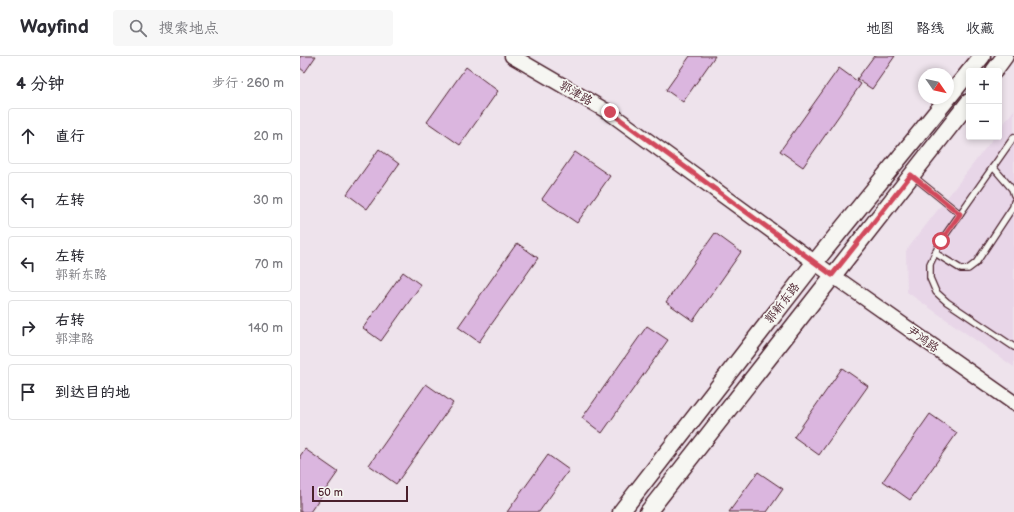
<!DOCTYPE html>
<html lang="zh">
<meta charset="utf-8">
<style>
body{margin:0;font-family:"Balsamiq Sans","LXGW WenKai TC",sans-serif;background:#f7f7f7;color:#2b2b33}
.controls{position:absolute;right:12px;top:12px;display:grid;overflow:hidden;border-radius:4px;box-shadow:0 2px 6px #0003}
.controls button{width:36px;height:36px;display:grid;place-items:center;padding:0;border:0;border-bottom:1px solid #e1e1e2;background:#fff;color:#2b2b33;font:20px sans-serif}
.compass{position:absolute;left:618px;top:12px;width:36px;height:36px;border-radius:50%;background:#fff;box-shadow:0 2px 6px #0003;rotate:124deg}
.scale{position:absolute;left:12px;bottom:10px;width:96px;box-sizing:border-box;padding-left:4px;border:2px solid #4a1f2b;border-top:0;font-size:11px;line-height:14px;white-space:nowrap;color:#4a1f2b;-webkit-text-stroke:3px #f6f6f2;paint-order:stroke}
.stop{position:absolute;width:12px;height:12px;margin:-9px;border:3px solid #d1495b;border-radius:50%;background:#fff}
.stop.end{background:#d1495b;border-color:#fff;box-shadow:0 1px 4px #0008}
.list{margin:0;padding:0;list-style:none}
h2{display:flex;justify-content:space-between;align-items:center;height:52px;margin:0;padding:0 16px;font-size:17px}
h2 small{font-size:13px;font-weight:400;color:#7c7c81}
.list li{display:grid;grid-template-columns:26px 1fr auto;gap:12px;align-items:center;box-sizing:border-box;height:56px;margin:0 8px 8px;padding:0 8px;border:1px solid #e1e1e2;border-radius:4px}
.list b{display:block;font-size:15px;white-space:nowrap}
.list p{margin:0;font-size:13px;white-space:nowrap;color:#7c7c81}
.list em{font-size:13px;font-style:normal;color:#7c7c81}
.icon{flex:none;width:22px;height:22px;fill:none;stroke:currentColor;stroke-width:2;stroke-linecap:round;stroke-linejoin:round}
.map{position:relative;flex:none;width:714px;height:456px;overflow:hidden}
header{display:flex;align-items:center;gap:24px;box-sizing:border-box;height:56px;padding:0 20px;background:#fff;border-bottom:1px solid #e1e1e2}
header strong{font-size:19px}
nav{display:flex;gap:22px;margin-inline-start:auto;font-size:14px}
.search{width:280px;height:36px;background:#f7f7f7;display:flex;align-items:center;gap:10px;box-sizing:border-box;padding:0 14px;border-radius:4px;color:#7c7c81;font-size:15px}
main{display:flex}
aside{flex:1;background:#fff}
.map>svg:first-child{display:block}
</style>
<header>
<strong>Wayfind</strong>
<div class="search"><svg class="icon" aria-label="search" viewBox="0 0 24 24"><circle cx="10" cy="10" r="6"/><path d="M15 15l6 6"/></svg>搜索地点</div>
<nav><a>地图</a><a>路线</a><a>收藏</a></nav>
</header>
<main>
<aside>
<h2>4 分钟<small>步行 · 260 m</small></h2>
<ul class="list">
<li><svg class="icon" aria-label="ahead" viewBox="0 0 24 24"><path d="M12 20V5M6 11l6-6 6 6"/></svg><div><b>直行</b></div><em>20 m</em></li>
<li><svg class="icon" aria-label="left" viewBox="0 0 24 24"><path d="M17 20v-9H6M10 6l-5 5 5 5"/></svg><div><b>左转</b></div><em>30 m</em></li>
<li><svg class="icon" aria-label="left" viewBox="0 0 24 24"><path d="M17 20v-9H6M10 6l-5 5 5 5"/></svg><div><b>左转</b><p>郭新东路</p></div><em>70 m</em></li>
<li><svg class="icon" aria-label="right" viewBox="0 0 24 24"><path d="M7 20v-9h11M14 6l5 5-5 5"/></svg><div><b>右转</b><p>郭津路</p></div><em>140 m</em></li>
<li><svg class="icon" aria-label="arrive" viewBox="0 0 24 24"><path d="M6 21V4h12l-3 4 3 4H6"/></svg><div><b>到达目的地</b></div></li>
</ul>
</aside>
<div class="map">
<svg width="714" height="456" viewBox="0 0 714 456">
<rect width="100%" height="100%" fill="#eee3ec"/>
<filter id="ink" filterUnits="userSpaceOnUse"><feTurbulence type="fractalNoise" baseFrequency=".025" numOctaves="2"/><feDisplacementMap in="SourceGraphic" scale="8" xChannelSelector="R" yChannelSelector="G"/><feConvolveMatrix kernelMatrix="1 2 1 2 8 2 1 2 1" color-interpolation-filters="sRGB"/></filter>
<g filter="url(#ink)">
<polygon fill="#e8d6e8" points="714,54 714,311 607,236 606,195 694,81 699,81 699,74"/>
<g fill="#dbb6df" stroke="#4a1f2b">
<polygon points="0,0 16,0 5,16 0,12"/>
<polygon points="390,0 415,0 383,46 366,34"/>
<polygon points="574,0 595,0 572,33 557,23"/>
<polygon points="166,11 198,35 160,89 127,66"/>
<polygon points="539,12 561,28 503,111 480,95"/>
<polygon points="79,93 99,108 67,153 47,138"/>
<polygon points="275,96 310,120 277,167 242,143"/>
<polygon points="415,177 441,196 393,265 366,246"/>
<polygon points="217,187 238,202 179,286 158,271"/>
<polygon points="103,216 121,229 81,285 63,272"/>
<polygon points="347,270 368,284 302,377 282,362"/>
<polygon points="542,312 568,330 519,399 494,381"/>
<polygon points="126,328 153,347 96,428 69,409"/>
<polygon points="630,358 657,377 610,444 583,425"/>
<polygon points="5,393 38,416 10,456 0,456 0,400"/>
<polygon points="248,399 269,414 239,456 207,456"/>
<polygon points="458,416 483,433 467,456 429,456"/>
</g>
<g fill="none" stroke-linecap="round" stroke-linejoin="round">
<g stroke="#4a1f2b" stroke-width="8">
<g id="service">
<polyline points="714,81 641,185 630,208 630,222 636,236 647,246 714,291"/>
<polyline points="693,111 712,133 714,139"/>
<polyline points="613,120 660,158"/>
<polyline points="635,197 661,213 668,213 676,207 713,151 714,146"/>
</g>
</g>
<g stroke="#4a1f2b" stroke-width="17">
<polyline id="tertiary" points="212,0 310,57 532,219 714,347"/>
</g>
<g stroke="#4a1f2b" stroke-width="19">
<g id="secondary">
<polyline points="670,15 682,0"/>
<polyline points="694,15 705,0"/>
<polyline points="321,456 515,206 669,16"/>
<polyline points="348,456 669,46"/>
</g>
</g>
<use href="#service" stroke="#f6f6f2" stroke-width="5.5"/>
<use href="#tertiary" stroke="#f6f6f2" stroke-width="14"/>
<use href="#secondary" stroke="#f6f6f2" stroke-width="16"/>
</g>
</g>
<g fill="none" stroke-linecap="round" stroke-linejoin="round" filter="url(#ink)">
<polyline stroke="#d1495b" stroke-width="5" points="310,56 532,219 611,119 660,158 641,185"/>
</g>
<g text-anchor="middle" stroke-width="3.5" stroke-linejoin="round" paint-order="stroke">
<g font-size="12" fill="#4a1f2b" stroke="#f6f6f2">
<text transform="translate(276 37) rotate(30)" y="4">郭津路</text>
<text transform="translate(482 247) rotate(-52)" y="4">郭新东路</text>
<text transform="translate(623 283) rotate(35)" y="4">尹鸿路</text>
</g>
</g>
</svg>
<div class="controls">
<button>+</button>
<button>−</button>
</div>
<svg class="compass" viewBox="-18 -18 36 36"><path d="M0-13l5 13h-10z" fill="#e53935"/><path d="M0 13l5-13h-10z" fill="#7c7c81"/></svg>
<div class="scale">50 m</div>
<div class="stop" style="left:641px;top:185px"></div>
<div class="stop end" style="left:310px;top:56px"></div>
</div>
</main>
